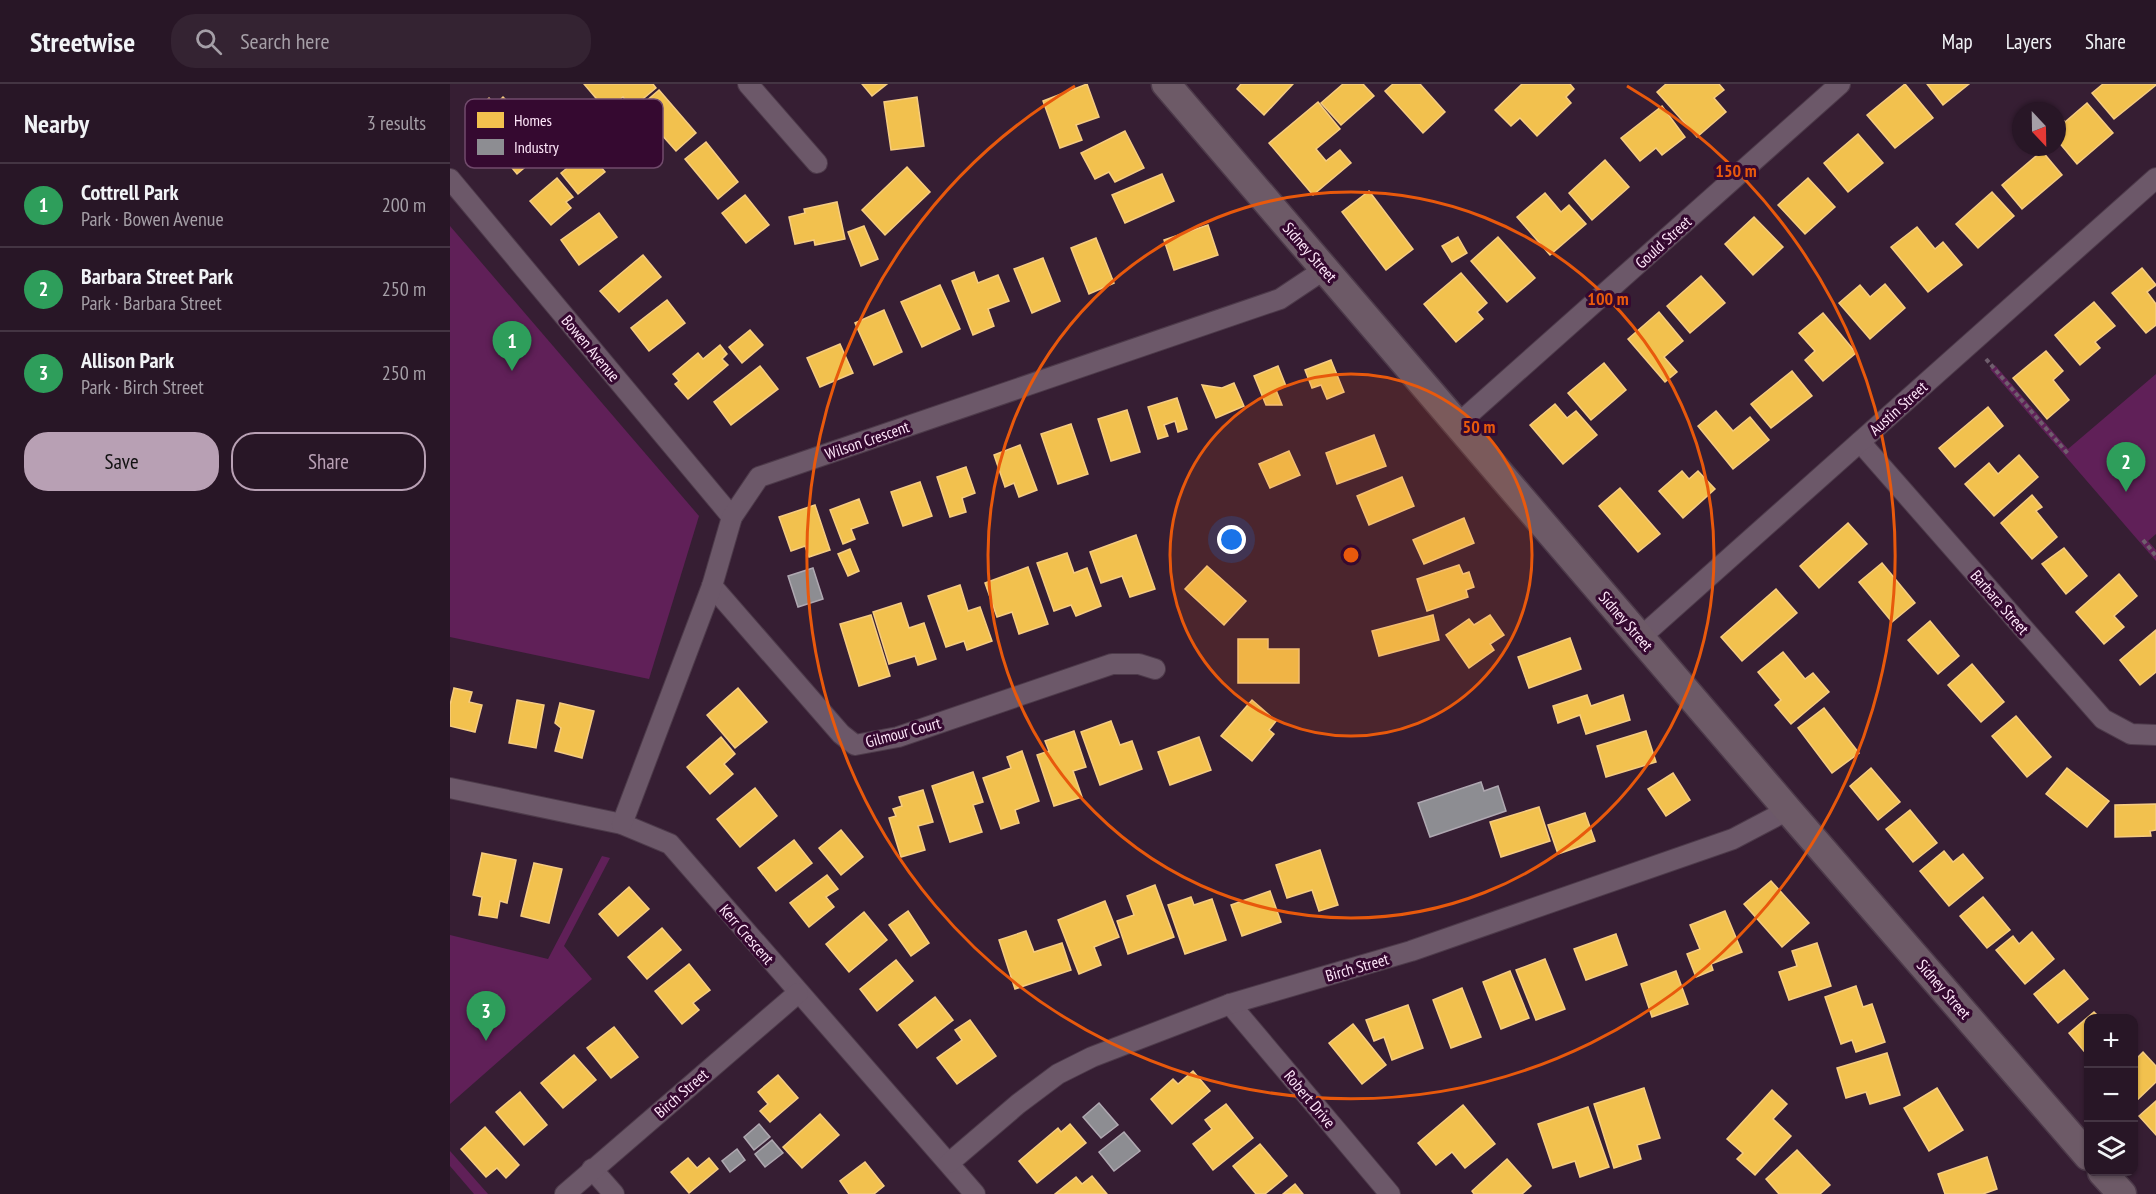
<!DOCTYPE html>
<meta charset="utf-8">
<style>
body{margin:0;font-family:"PT Sans Narrow",sans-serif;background:#342332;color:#f1f3f6}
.controls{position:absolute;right:18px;bottom:18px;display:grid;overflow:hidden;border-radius:12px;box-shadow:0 2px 4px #0004}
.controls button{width:54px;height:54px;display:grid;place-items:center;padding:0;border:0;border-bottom:2px solid #443543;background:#281626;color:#f1f3f6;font:30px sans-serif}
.compass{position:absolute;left:1562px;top:18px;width:54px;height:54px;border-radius:50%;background:#281626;box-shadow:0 2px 4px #0004;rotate:158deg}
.you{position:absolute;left:782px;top:456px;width:21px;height:21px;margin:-15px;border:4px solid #fff;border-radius:50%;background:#1a73e8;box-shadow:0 0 0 9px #1a73e833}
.badge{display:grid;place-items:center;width:39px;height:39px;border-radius:50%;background:#b8a0b4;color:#fff;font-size:20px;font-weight:700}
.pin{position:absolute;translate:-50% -50px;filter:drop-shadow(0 2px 3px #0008)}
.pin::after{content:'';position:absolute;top:32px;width:21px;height:18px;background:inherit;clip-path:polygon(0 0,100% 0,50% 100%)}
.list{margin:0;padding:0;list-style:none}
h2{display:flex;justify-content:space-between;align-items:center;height:78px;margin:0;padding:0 24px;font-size:26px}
h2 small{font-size:20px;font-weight:400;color:#a59fa7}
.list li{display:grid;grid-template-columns:39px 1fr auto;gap:18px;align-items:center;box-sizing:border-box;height:84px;padding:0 24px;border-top:2px solid #443543}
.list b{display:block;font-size:22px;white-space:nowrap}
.list p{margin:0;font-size:20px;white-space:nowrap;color:#a59fa7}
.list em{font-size:20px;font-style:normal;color:#a59fa7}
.actions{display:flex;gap:12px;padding:18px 24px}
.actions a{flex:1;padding:14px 0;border:2px solid #b8a0b4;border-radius:24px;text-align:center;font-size:21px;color:#b8a0b4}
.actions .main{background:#b8a0b4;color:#111}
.icon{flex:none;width:33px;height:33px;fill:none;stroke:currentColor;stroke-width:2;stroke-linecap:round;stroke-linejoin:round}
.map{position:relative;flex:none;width:1706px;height:1110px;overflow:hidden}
header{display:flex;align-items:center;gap:36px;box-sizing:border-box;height:84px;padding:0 30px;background:#281626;border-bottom:2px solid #443543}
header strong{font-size:28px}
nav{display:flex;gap:33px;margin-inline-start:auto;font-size:21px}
.search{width:420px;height:54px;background:#342332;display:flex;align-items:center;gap:15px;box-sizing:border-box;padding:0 21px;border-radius:24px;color:#a59fa7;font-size:22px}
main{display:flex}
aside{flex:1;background:#281626}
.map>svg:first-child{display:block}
</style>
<header>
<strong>Streetwise</strong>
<div class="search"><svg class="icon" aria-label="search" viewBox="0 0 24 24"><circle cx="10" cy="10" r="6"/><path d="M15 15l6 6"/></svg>Search here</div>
<nav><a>Map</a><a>Layers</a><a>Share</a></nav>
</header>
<main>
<aside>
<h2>Nearby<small>3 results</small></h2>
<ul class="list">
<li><span class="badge" style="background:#2e9e5b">1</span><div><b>Cottrell Park</b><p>Park · Bowen Avenue</p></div><em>200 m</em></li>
<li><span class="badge" style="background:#2e9e5b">2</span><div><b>Barbara Street Park</b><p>Park · Barbara Street</p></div><em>250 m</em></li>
<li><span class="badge" style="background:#2e9e5b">3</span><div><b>Allison Park</b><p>Park · Birch Street</p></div><em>250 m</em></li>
</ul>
<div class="actions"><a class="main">Save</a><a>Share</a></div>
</aside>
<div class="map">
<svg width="1706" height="1110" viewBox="0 0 1706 1110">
<rect width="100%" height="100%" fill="#361e33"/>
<g fill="#602058">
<polygon points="0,142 249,432 199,595 0,553"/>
<polygon points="1545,281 1618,365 1706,290 1706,450 1698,457 1706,466 1706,477 1540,285"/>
<polygon points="152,772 160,774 114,862 142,895 0,1020 0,851 98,875"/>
<polygon points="0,1067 38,1110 24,1110 0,1082"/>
</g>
<g fill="#f2c14e" stroke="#f6cc81" stroke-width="1.5">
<polygon points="134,0 203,0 206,4 182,24 173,13 156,26"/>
<polygon points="412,0 437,0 422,12"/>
<polygon points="637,0 649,33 626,41 632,56 610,64 593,17"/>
<polygon points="791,0 843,0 814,31 787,5"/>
<polygon points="893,0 913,0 924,12 891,41 871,19"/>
<polygon points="943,0 970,0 995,28 973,49 935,7"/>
<polygon points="1072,0 1120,0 1124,5 1116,13 1121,19 1087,52 1070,34 1061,42 1045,26"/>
<polygon points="1216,0 1269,0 1274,6 1264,14 1276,28 1247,53 1207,8"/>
<polygon points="1455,0 1483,34 1445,64 1417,31"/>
<polygon points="1477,0 1519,0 1493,21"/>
<polygon points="1653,0 1706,0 1706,1 1664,35 1642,9"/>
<polygon points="209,6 246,49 226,67 188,24"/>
<polygon points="53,13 67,27 33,59 22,47 30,40 21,30 39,14 45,21"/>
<polygon points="467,13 474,62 441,66 434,18"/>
<polygon points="868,18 890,45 866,65 876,77 890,66 901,79 863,111 819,59"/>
<polygon points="1637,19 1663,49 1627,80 1607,56 1607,35 1610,32 1615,38"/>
<polygon points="1212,22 1235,53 1212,71 1206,64 1190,77 1171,54"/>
<polygon points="72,46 92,69 67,90 47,66"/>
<polygon points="675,47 694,84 665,98 659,88 645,95 631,69"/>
<polygon points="1408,50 1433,79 1398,108 1374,79"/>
<polygon points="256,58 288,98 268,115 235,75"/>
<polygon points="138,67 155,88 128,110 111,89"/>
<polygon points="1592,67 1612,91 1572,125 1552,101"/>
<polygon points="1155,76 1179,103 1142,136 1119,109"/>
<polygon points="457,83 480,108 435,151 412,126"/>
<polygon points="712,90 724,117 675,139 662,111"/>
<polygon points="107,94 123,113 116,118 121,124 101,141 80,117"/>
<polygon points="1358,94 1385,123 1355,150 1328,121"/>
<polygon points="919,107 963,165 936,186 892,128"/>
<polygon points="1542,108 1564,132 1528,164 1506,140"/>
<polygon points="1095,109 1111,128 1119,121 1136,140 1100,171 1067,133"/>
<polygon points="295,111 319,141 296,159 272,129"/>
<polygon points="387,118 395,155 365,161 364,156 345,160 339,133 355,129 354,125"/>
<polygon points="149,129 167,153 129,181 111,156"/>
<polygon points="1304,133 1333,163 1303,191 1275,160"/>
<polygon points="758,141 768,171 724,186 714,156"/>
<polygon points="414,142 428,175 411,182 398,148"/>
<polygon points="1467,143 1485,165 1493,158 1512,181 1478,208 1441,163"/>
<polygon points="1008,153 1017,169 1002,178 992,162"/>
<polygon points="1048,153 1085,194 1057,218 1021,177"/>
<polygon points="646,154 664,199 639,210 621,164"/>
<polygon points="193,171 211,193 169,228 150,207"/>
<polygon points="593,174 610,217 582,229 564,185"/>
<polygon points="1692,184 1706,201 1697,208 1706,220 1706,241 1696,249 1662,209"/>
<polygon points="524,188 528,199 548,191 559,217 538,225 544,242 523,251 502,197"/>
<polygon points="1011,189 1037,219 1027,228 1033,235 1006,258 974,220"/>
<polygon points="1251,192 1275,219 1240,249 1217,222"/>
<polygon points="1435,200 1455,224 1420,255 1389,219 1410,201 1420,213"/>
<polygon points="490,201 510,245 472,263 451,218"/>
<polygon points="217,216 235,239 199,267 181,244"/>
<polygon points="1644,218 1665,242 1645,258 1650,264 1630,281 1605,251"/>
<polygon points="434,226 452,268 424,281 405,239"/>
<polygon points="1209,228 1233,257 1214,273 1227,288 1215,298 1178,255"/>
<polygon points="1373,229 1406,269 1373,297 1355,276 1365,267 1349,249"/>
<polygon points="300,246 313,261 292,279 279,263"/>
<polygon points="390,260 403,289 370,303 357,274"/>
<polygon points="270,261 277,270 272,275 278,281 238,315 225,300 229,297 223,290 248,269 253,275"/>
<polygon points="1596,267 1613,287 1603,296 1619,316 1597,335 1563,294"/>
<polygon points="881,276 894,308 877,315 871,301 862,304 855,286"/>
<polygon points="1154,279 1176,306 1141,336 1118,309"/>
<polygon points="310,282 328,305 281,341 264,318"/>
<polygon points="828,282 836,302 826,306 832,321 816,321 804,292"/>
<polygon points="1342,287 1362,312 1321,344 1301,320"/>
<polygon points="784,299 794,322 766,334 752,301 772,304"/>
<polygon points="727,314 737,345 728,348 725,337 714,341 718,352 708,355 698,323"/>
<polygon points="1105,320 1117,334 1126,327 1147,351 1113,380 1080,341"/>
<polygon points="1538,323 1553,342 1505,383 1489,364"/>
<polygon points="677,326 690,368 661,377 648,335"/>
<polygon points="1266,327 1283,347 1300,333 1319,356 1283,385 1248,342"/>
<polygon points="621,340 638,390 608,400 591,350"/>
<polygon points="924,351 936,382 887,400 876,369"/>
<polygon points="570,361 587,406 569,413 564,399 555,403 544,371"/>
<polygon points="839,367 850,391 820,404 809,380"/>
<polygon points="1569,371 1588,393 1544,432 1515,400 1539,379 1548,390"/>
<polygon points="516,383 525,409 512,414 516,428 500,433 487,393"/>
<polygon points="1232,387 1239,395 1248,387 1265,405 1233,434 1209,407"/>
<polygon points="952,393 964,422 919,441 907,412"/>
<polygon points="470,398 482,432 453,442 441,408"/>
<polygon points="1170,404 1210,450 1188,468 1149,422"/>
<polygon points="1582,411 1592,423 1586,427 1607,453 1582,475 1551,439"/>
<polygon points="409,415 418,439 401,445 405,455 393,460 380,426"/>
<polygon points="365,421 380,466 359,473 355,462 341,467 329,433"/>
<polygon points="1014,434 1024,459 974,480 963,456"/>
<polygon points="1398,439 1417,460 1369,504 1350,482"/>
<polygon points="686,451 705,505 680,513 672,492 651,499 640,468"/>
<polygon points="1614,464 1637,492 1616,510 1592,480"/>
<polygon points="400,465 409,487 398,492 388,470"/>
<polygon points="617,469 624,489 637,484 651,522 626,532 621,521 604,527 587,479"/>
<polygon points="1432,479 1465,519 1442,538 1409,498"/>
<polygon points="1009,481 1013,490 1019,488 1024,503 1016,506 1018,513 977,527 967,495"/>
<polygon points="757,482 796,517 774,541 735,505"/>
<polygon points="578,483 598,540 569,550 562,528 547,533 535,499"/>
<polygon points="1669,490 1687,512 1664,532 1674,543 1654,560 1626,528"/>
<polygon points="510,501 518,527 530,523 542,557 517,566 514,557 496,563 478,512"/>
<polygon points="1326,505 1347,529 1292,577 1271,553"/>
<polygon points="451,519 459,544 474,539 486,575 468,581 465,572 439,580 423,528"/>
<polygon points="421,531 440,592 409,602 390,540"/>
<polygon points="983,531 989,556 929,572 922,547"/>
<polygon points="1040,531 1054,551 1040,560 1044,566 1019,584 996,551 1019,535 1024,541"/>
<polygon points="1480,537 1509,572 1488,590 1458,556"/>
<polygon points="1706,546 1706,588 1690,601 1670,576"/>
<polygon points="1120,554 1131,585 1079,604 1068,573"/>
<polygon points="788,555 818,555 818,565 849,565 849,599 788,599"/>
<polygon points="1333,568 1355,595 1363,589 1379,608 1341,640 1325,621 1331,616 1308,588"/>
<polygon points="1522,580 1554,618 1531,638 1498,601"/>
<polygon points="4,604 22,608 19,618 32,621 25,648 0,642 0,621"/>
<polygon points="288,604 317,638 285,664 257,631"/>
<polygon points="1137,611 1141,622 1173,611 1180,636 1136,650 1130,631 1108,639 1103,622"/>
<polygon points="67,616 94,621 86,664 59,659"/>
<polygon points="802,616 826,637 819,646 824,650 802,677 771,652"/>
<polygon points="110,619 144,627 132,674 105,667 111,644 105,639"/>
<polygon points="1374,624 1409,669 1382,689 1348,644"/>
<polygon points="1566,632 1601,673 1577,693 1542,652"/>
<polygon points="661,637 670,661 682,657 692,685 650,701 631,648"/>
<polygon points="624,647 636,683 623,687 632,713 604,722 587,671 599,667 595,657"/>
<polygon points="1196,647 1206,678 1156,693 1147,662"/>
<polygon points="271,653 285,670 274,680 283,690 260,710 237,683"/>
<polygon points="749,653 761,686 720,701 708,668"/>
<polygon points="572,667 589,717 565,726 569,739 551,745 533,694 561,684 557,673"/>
<polygon points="1421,684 1450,718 1428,736 1400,702"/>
<polygon points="1617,684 1659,717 1637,743 1596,710"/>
<polygon points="523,688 533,718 523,721 532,748 500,758 482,702"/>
<polygon points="1223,689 1240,716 1216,732 1198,705"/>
<polygon points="305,704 327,732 290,763 267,735"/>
<polygon points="473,706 483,738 468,742 475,766 451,773 439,734 446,732 443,725 452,722 449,713"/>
<polygon points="1706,720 1706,746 1700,747 1701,752 1665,753 1665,721"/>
<polygon points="1089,723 1100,757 1051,773 1040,738"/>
<polygon points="1460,726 1487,759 1463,778 1436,745"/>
<polygon points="1135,729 1145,757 1108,770 1098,741"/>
<polygon points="391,746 413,773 391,791 369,764"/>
<polygon points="344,756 362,779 326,807 308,784"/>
<polygon points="870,766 888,821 869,827 862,806 837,814 826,781"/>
<polygon points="1494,767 1503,778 1513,770 1533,794 1499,822 1470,787"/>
<polygon points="32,769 66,776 57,819 50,817 47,834 29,831 32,813 23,811"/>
<polygon points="84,779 112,785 99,839 71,832"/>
<polygon points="377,791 388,805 376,813 384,823 359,843 340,819"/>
<polygon points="1321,797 1359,839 1332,863 1294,820"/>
<polygon points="705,801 724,853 678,870 667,837 684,831 677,812"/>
<polygon points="179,803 199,825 168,852 149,830"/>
<polygon points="820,807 831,838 792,852 781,821"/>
<polygon points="741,813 744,821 762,815 776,856 735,870 718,821"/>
<polygon points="1533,813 1560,846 1537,864 1510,832"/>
<polygon points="655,817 669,853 644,863 651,881 629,890 608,836"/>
<polygon points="458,827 479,859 461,872 439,841"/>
<polygon points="1275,827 1292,868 1261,880 1263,886 1246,893 1237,870 1250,865 1240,841"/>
<polygon points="414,828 437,856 399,888 376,860"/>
<polygon points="212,844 231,866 197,895 178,873"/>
<polygon points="576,847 584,868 612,859 621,886 565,905 549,856"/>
<polygon points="1582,848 1604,875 1575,900 1546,866 1563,852 1569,860"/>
<polygon points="1166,850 1177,881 1136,896 1124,865"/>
<polygon points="1367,859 1381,902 1339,916 1329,888 1347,882 1342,867"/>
<polygon points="1095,875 1115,925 1086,936 1066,886"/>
<polygon points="446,876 463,897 427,927 410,905"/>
<polygon points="239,880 260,906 243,919 249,926 232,940 205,907"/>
<polygon points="1614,886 1638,915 1608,939 1584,910"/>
<polygon points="1060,887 1079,934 1051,945 1033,898"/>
<polygon points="1226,887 1238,920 1202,933 1191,900"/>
<polygon points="1406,902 1413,923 1422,920 1435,958 1406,968 1402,956 1391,960 1375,913"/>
<polygon points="1012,904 1031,953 1001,964 983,916"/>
<polygon points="485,913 503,936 467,964 449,941"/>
<polygon points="958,921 973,964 942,976 934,953 924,957 916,936"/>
<polygon points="1644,928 1650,934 1638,934 1638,972 1619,949"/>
<polygon points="520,936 546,972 507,1000 487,974 512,956 505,946"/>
<polygon points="903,940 936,981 912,1000 879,959"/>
<polygon points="164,943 188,973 161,994 137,964"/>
<polygon points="1693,968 1706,982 1706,998 1684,1019 1684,977"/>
<polygon points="1437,969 1450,1011 1420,1020 1416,1008 1396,1014 1387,984"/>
<polygon points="124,971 146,996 113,1024 91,999"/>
<polygon points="743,987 760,1007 722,1040 701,1015 723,995 728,1000"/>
<polygon points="328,991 348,1014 320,1038 310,1027 318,1020 308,1008"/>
<polygon points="1194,1004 1210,1054 1187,1061 1191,1075 1164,1084 1144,1020"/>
<polygon points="1487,1004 1513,1046 1479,1067 1454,1024"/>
<polygon points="1322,1006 1337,1020 1323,1035 1341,1052 1305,1091 1287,1075 1293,1069 1277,1055"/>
<polygon points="70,1008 97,1041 74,1061 46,1028"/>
<polygon points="1706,1017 1706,1051 1689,1032"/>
<polygon points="776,1020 803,1054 763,1086 743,1060 762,1045 755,1036"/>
<polygon points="1013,1021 1045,1060 1015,1084 1002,1068 986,1081 968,1059"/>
<polygon points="1138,1023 1159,1083 1130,1093 1125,1077 1103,1084 1088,1040"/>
<polygon points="370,1030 389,1051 352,1084 333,1063"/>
<polygon points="620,1040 636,1059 587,1099 569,1077 608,1044 611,1048"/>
<polygon points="35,1043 69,1081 56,1094 47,1084 36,1093 11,1065"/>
<polygon points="810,1060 837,1092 815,1110 806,1110 783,1082"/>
<polygon points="1347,1066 1380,1101 1370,1110 1329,1110 1316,1095"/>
<polygon points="1537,1073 1547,1105 1533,1110 1495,1110 1488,1090"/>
<polygon points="238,1074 247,1084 259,1074 268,1085 239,1109 221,1088"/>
<polygon points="1057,1075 1081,1102 1072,1110 1024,1110 1022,1107"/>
<polygon points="415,1078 434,1102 424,1110 399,1110 390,1097"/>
<polygon points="642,1092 657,1110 605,1110 626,1093 632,1100"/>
<polygon points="845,1100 853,1110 833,1110"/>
</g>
<g fill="#8d8d92" stroke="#afa8b1" stroke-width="1.5">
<polygon points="363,484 373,515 348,523 338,492"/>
<polygon points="1031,698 1034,707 1048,702 1056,727 980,753 968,719"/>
<polygon points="649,1019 668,1041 651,1054 633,1033"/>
<polygon points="309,1040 320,1053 304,1066 294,1053"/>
<polygon points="674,1048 690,1067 664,1087 649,1068"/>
<polygon points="322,1056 333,1069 315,1083 305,1070"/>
<polygon points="287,1065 295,1076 280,1088 272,1077"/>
</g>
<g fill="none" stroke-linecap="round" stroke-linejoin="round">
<g stroke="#4d3a4a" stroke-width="22">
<g id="minor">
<polyline points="298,0 367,79"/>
<polyline points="0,95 282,433"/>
<polyline points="1008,340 1390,0"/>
<polyline points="1410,358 1653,635 1681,650 1706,651"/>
<polyline points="262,502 391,650 405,661 448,653 662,580 689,580 705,585"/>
<polyline points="1191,553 1706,94"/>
<polyline points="0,704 172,740 220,760 525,1110"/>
<polyline points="172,740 262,502 282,433 309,393 830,215 875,185"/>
<polyline points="780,920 940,1110"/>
<polyline points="499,1079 568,1020 608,990 642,973 780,920 961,867 1283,755 1338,726"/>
<polyline points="142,1085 164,1110"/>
<polyline points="115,1110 348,909"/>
</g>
</g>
<g stroke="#4d3a4a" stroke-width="31">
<g id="secondary">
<polyline points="716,0 1338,726 1638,1072"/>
<polyline points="1652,1088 1672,1110"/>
</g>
</g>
<g stroke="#6f5e6d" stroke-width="4" stroke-dasharray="4.5 3" stroke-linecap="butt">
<polyline points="1536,275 1619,371"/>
<polyline points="1693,456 1706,472"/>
</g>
<use href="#minor" stroke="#6c5869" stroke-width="20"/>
<use href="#secondary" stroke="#6d5a67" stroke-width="28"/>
</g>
<circle cx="901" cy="471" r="181" fill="#e8590c" fill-opacity=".12"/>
<g fill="none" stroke="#e8590c" stroke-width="3">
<circle cx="901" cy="471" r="181"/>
<circle cx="901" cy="471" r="363"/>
<path d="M1177 2A544 544 0 1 1 625 2"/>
</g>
<g text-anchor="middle" stroke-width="6" stroke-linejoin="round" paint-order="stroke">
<g font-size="16" fill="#fee6f9" stroke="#350930">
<text transform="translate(1213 158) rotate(-42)" y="6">Gould Street</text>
<text transform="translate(860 168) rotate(49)" y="6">Sidney Street</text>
<text transform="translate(141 264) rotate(50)" y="6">Bowen Avenue</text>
<text transform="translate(1448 324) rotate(-42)" y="6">Austin Street</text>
<text transform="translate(417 356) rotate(-19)" y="6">Wilson Crescent</text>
<text transform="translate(1550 518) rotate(49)" y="6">Barbara Street</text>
<text transform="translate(1176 537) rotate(49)" y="6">Sidney Street</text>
<text transform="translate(453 648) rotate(-15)" y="6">Gilmour Court</text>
<text transform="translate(297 850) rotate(49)" y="6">Kerr Crescent</text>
<text transform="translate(907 883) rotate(-16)" y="6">Birch Street</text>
<text transform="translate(1494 905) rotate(49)" y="6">Sidney Street</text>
<text transform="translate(231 1009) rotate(-41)" y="6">Birch Street</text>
<text transform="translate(860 1015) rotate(50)" y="6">Robert Drive</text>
</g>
</g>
<rect x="15" y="15" width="198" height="69" rx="9" fill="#350930" stroke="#714b6c" stroke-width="1.5"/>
<rect x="27" y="28" width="27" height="16" fill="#f2c14e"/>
<rect x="27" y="55" width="27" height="16" fill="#8d8d92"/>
<g font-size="16" fill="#fee6f9">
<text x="64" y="42">Homes</text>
<text x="64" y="69">Industry</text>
</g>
<circle cx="901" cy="471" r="9" fill="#e8590c" stroke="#350930" stroke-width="3"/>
<g font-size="18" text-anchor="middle" font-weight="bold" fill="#e8590c" stroke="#350930" stroke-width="6" stroke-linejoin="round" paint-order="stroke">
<text x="1286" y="93">150 m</text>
<text x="1158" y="221">100 m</text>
<text x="1029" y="349">50 m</text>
</g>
</svg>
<div class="controls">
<button>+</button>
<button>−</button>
<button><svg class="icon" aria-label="layers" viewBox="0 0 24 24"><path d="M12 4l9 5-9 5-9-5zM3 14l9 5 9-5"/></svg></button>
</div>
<svg class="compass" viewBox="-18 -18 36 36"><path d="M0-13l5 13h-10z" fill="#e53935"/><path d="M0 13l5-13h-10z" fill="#a59fa7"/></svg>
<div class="you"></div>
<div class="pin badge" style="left:62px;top:287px;background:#2e9e5b">1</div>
<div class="pin badge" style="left:1676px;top:408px;background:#2e9e5b">2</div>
<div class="pin badge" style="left:36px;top:957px;background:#2e9e5b">3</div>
</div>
</main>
